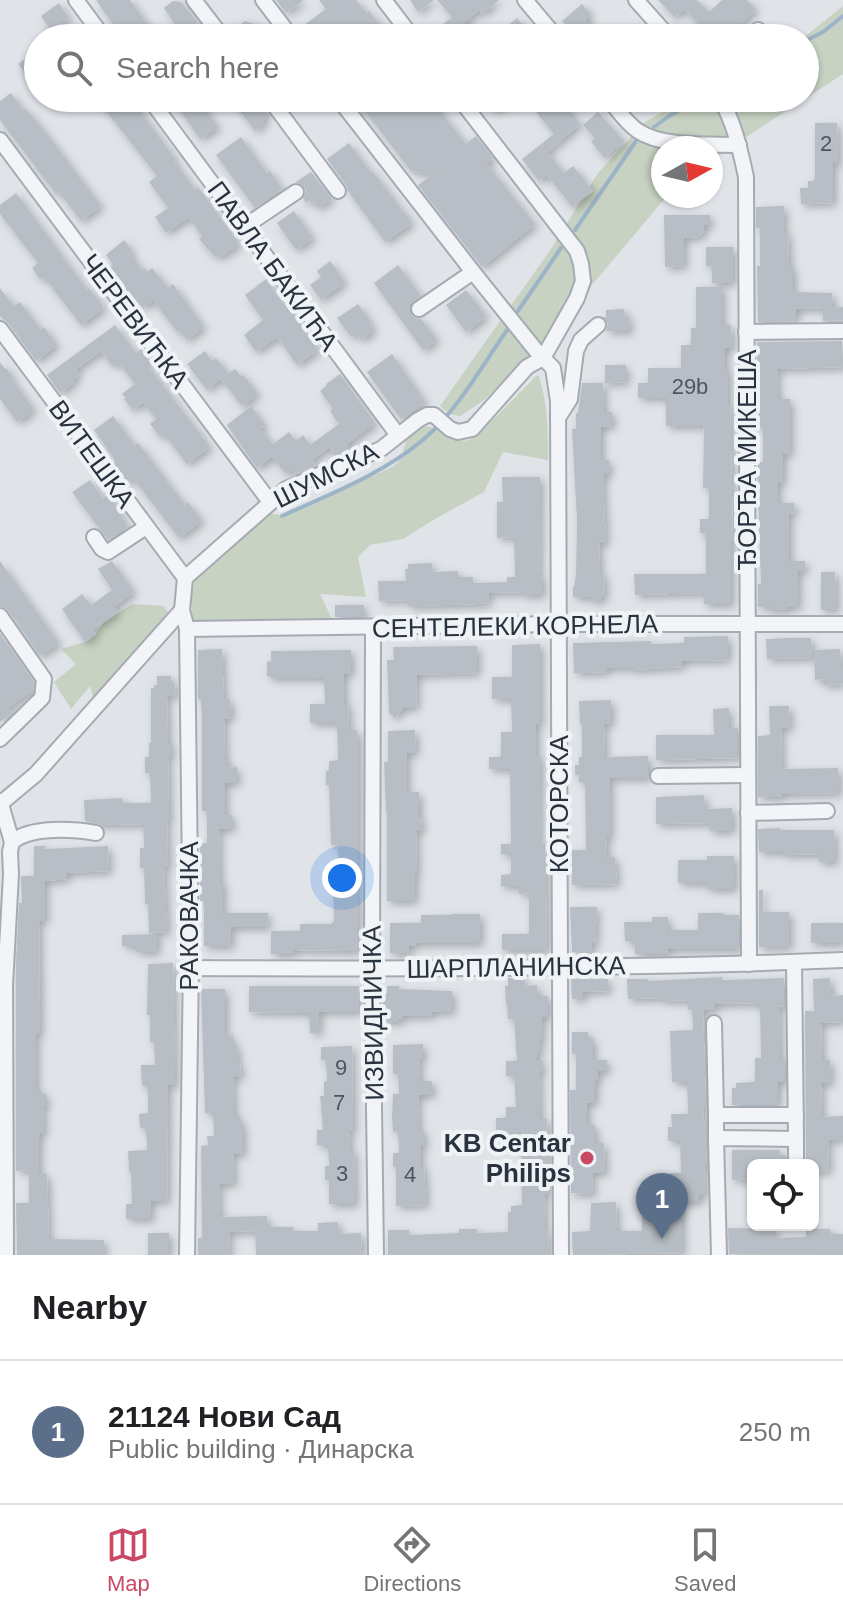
<!DOCTYPE html>
<meta charset="utf-8">
<style>
body{margin:0;font-family:Helvetica,sans-serif;background:#f6f6f6;color:#202124}
.controls{position:absolute;right:24px;bottom:24px;display:grid;overflow:hidden;border-radius:12px;box-shadow:0 2px 6px #0004}
.controls button{width:72px;height:72px;display:grid;place-items:center;padding:0;border:0;border-bottom:2px solid #e0e0e0;background:#fff;color:#202124;font:40px sans-serif}
.compass{position:absolute;left:651px;top:136px;width:72px;height:72px;border-radius:50%;background:#fff;box-shadow:0 2px 6px #0004;rotate:82deg}
.you{position:absolute;left:342px;top:878px;width:28px;height:28px;margin:-20px;border:6px solid #fff;border-radius:50%;background:#1a73e8;box-shadow:0 0 0 12px #1a73e833}
.badge{display:grid;place-items:center;width:52px;height:52px;border-radius:50%;background:#c94965;color:#fff;font-size:26px;font-weight:700}
.pin{position:absolute;translate:-50% -66px;filter:drop-shadow(0 2px 4px #0008)}
.pin::after{content:'';position:absolute;top:42px;width:28px;height:24px;background:inherit;clip-path:polygon(0 0,100% 0,50% 100%)}
.list{margin:0;padding:0;list-style:none}
h2{display:flex;justify-content:space-between;align-items:center;height:104px;margin:0;padding:0 32px;font-size:34px}
h2 small{font-size:26px;font-weight:400;color:#757577}
.list li{display:grid;grid-template-columns:52px 1fr auto;gap:24px;align-items:center;box-sizing:border-box;height:144px;padding:0 32px;border-top:2px solid #e0e0e0}
.list b{display:block;font-size:30px;white-space:nowrap}
.list p{margin:0;font-size:26px;white-space:nowrap;color:#757577}
.list em{font-size:26px;font-style:normal;color:#757577}
.icon{flex:none;width:44px;height:44px;fill:none;stroke:currentColor;stroke-width:2;stroke-linecap:round;stroke-linejoin:round}
.map{position:relative;flex:none;width:843px;height:1255px;overflow:hidden}
.search{position:absolute;background:#fff;box-shadow:0 2px 6px #0004;left:24px;right:24px;top:24px;height:88px;display:flex;align-items:center;gap:20px;box-sizing:border-box;padding:0 28px;border-radius:44px;color:#757577;font-size:30px}
.sheet{height:248px;background:#fff}
nav{display:flex;justify-content:space-around;align-items:center;box-sizing:border-box;height:112px;border-top:2px solid #e0e0e0;background:#fff;font-size:22px;color:#757577}
nav a{display:grid;justify-items:center;gap:4px}
nav .on{color:#c94965}
.map>svg:first-child{display:block}
</style>
<div class="map">
<svg width="843" height="1255" viewBox="0 0 843 1255">
<defs>
<filter id="shadow"><feDropShadow dx="3.5" dy="3.5" stdDeviation="4" flood-color="#0004"/></filter>
</defs>
<rect width="100%" height="100%" fill="#e0e4e9"/>
<g fill="#c7d2c2">
<polygon points="843,6 843,74 711,160 711,148 663,148 663,196 667,196 591,286 554,353 523,362 483,401 460,416 449,414 440,406 551,249 598,173 645,122 687,98 805,98 805,38 803,38"/>
<path d="M537 375 539 377C548 404 548 431 548 460L503 452 484 492 435 519 403 539 370 545 358 557 366 597 320 594 332 619 193 620 191 601 194 582 271 513 279 515 290 514 394 466 402 458 406 439 425 426C446 428 451 451 477 436Z"/>
<polygon points="132,604 163,606 174,619 96,708 90,686 71,709 54,682 76,664 61,649 85,642 96,634 103,623"/>
</g>
<g fill="none" stroke-linecap="round" stroke-linejoin="round">
<g stroke="#9cb4c7" stroke-width="4">
<polyline points="805,41 823,32 843,16"/>
<polyline points="654,127 669,116 700,98"/>
<polyline points="575,230 636,141"/>
<polyline points="518,311 561,248"/>
<path d="M282 516C330 494 383 474 424 439 457 411 482 366 507 330"/>
</g>
</g>
<g fill="#b8bec5" filter="url(#shadow)">
<polygon points="96,0 130,0 157,38 123,38"/>
<polygon points="276,0 304,0 286,13"/>
<polygon points="319,0 356,0 367,13 369,11 386,34 381,38 308,38 300,28 326,9"/>
<polygon points="410,0 434,0 418,12"/>
<polygon points="437,0 499,0 482,14 479,10 464,23 476,38 426,38 452,17"/>
<polygon points="658,0 697,0 709,12 722,0 747,0 756,9 726,38 683,38 698,24 684,9 675,17"/>
<polygon points="173,1 181,2 198,22 187,31 185,28 180,32 164,8"/>
<polygon points="59,3 69,18 51,31 41,16"/>
<polygon points="582,4 591,15 585,21 600,38 567,37 563,30 567,26 562,21"/>
<polygon points="517,18 534,38 493,38"/>
<polygon points="245,21 264,27 272,38 234,38 230,31"/>
<polygon points="30,55 38,65 38,90 18,64"/>
<polygon points="11,93 23,110 25,108 43,129 101,206 81,221 59,192 56,194 0,120 0,101"/>
<polygon points="107,98 130,98 176,160 174,161 195,190 198,187 239,244 219,258 217,255 215,257 199,239 202,237 189,217 166,233 155,217 168,208 149,182 157,176 100,103"/>
<polygon points="171,98 197,98 218,127 200,139"/>
<polygon points="230,98 259,98 267,112 264,114 267,117 262,121 264,123 255,131"/>
<polygon points="351,98 430,98 466,144 476,136 493,158 486,163 535,224 482,267 418,185 433,174 411,171 364,110 361,112"/>
<polygon points="485,98 511,98 495,111"/>
<polygon points="552,98 563,110 567,107 580,124 547,152 564,173 573,166 593,191 572,207 547,175 539,181 522,159 554,134 536,112"/>
<polygon points="598,112 624,141 605,158 591,142 595,138 583,125"/>
<polygon points="815,123 837,123 838,163 833,163 833,203 801,204 800,188 808,188 808,181 814,181 815,175"/>
<polygon points="241,137 264,169 267,173 270,171 282,189 255,208 216,155"/>
<polygon points="349,143 371,173 373,172 412,223 385,242 348,191 346,185 327,159"/>
<polygon points="311,172 332,199 318,208 311,199 306,203 303,198 306,192 305,187 296,182"/>
<polygon points="16,193 87,290 89,288 104,308 81,325 44,277 40,279 32,268 38,263 0,214 0,205"/>
<polygon points="784,206 784,233 788,233 789,266 793,266 793,292 832,293 833,308 843,307 843,320 823,321 823,308 796,309 796,321 758,322 757,266 760,266 760,228 756,228 756,207"/>
<polygon points="294,211 313,238 296,250 277,223"/>
<polygon points="664,215 710,215 710,225 704,225 704,232 698,237 684,238 684,266 665,267"/>
<polygon points="124,240 133,252 130,254 142,270 144,268 147,272 152,268 168,288 173,284 204,327 187,340 179,330 177,332 153,300 143,308 136,299 133,301 121,286 124,284 110,267 113,265 106,255"/>
<polygon points="706,247 733,247 733,283 712,283 712,266 706,266"/>
<polygon points="330,261 345,282 321,300 310,285 321,277 317,271"/>
<polygon points="398,265 421,296 410,304 410,314 415,318 421,319 437,340 423,350 374,283"/>
<polygon points="266,279 284,305 287,303 318,350 297,365 277,337 256,352 244,335 263,320 245,295"/>
<polygon points="696,287 722,287 722,325 731,325 732,348 725,348 725,369 728,369 728,405 730,405 733,541 731,541 731,604 704,604 704,593 635,595 634,574 706,574 706,542 705,533 700,533 700,519 709,519 709,488 703,488 704,426 666,426 666,398 638,398 638,383 648,383 648,368 681,368 681,345 691,345 691,328 696,328"/>
<polygon points="0,288 14,306 20,302 41,330 44,327 57,345 36,361 8,323 0,316"/>
<polygon points="466,290 486,316 466,332 446,305"/>
<polygon points="358,304 371,322 369,323 374,330 361,340 356,333 351,337 337,318"/>
<polygon points="624,309 625,317 629,316 630,331 606,331 608,324 603,317 606,317 606,310"/>
<polygon points="115,325 136,353 141,349 149,360 146,363 210,447 187,464 164,434 160,437 150,424 156,419 143,402 133,410 124,399 126,398 122,394 135,384 118,362 112,366 101,351 75,370 79,375 72,381 74,383 60,393 47,375"/>
<polygon points="842,341 843,367 777,369 778,399 790,399 790,454 783,454 783,483 778,483 778,503 794,503 794,513 789,514 789,561 805,561 805,571 798,571 798,607 787,607 787,610 769,610 769,607 758,607 758,584 761,584 757,462 763,462 763,427 757,427 757,342"/>
<polygon points="205,351 212,361 216,358 228,373 207,390 187,364"/>
<polygon points="392,354 425,402 401,419 367,372"/>
<polygon points="0,362 5,369 6,368 13,377 11,378 34,410 17,422 0,399"/>
<polygon points="605,365 626,365 626,382 605,383"/>
<polygon points="235,369 241,376 243,375 258,394 242,406 221,379"/>
<polygon points="340,374 375,423 347,444 351,451 336,457 329,447 312,460 316,465 296,474 293,469 286,474 272,457 257,468 227,425 251,406 265,425 260,429 273,444 289,432 296,441 303,435 310,445 339,424 330,411 333,409 320,391 327,385 326,384"/>
<polygon points="582,383 603,383 604,412 612,412 612,426 601,427 601,460 609,460 609,474 604,474 603,485 606,543 599,543 600,574 604,574 605,597 601,597 601,601 591,601 591,597 573,597 573,587 574,587 576,575 577,520 572,429 576,429 576,413 578,413"/>
<polygon points="113,416 135,446 138,443 185,505 188,502 202,521 179,538 133,478 127,483 112,462 115,460 94,430"/>
<polygon points="502,477 540,477 539,576 542,576 542,595 523,595 523,592 488,593 489,603 478,604 409,606 409,602 406,602 406,600 379,601 378,581 406,581 405,569 408,569 408,564 432,563 432,572 458,571 458,577 473,577 473,583 507,582 507,577 515,577 514,537 497,538 497,502 503,502"/>
<polygon points="90,480 103,498 108,494 120,511 118,512 128,527 108,540 72,492"/>
<polygon points="0,561 59,643 40,656 8,610 0,606"/>
<polygon points="112,561 134,592 114,607 118,612 93,630 96,634 85,642 62,609 82,594 91,605 112,590 98,569"/>
<polygon points="821,572 835,572 836,610 821,610"/>
<rect x="335" y="605" width="29" height="12"/>
<polygon points="0,633 34,682 33,690 8,708 12,713 0,722"/>
<polygon points="728,636 728,660 682,661 682,667 633,670 633,668 607,668 607,672 574,673 573,643 651,641 651,644 684,643 684,637"/>
<polygon points="790,638 811,638 812,658 767,659 766,639"/>
<polygon points="540,644 540,724 536,724 536,756 540,756 539,844 545,844 547,950 502,950 502,934 529,934 529,893 519,894 519,886 501,886 501,875 511,874 511,854 501,854 501,844 511,844 510,769 489,769 489,757 501,757 501,732 512,732 511,699 492,699 492,677 512,677 512,645"/>
<polygon points="477,646 477,673 417,675 416,708 403,708 395,718 389,713 387,660 394,660 393,647"/>
<polygon points="222,649 224,699 230,699 231,719 224,719 225,759 228,759 228,768 237,767 237,783 225,783 225,815 232,815 232,829 219,829 220,883 223,883 223,913 268,913 267,927 231,927 231,946 204,946 204,901 200,901 200,844 207,843 207,811 202,811 202,719 201,699 198,699 198,650"/>
<polygon points="840,649 841,666 843,666 843,684 824,685 824,679 815,680 814,650"/>
<polygon points="351,650 351,674 344,674 344,703 348,703 349,730 357,730 358,739 358,951 294,950 294,954 271,954 271,931 300,931 300,924 332,924 332,922 334,922 333,882 339,882 338,845 331,845 329,785 326,785 326,771 329,771 329,761 338,760 337,723 310,723 310,704 325,704 324,678 271,678 271,676 267,676 267,661 271,662 271,651"/>
<polygon points="157,676 171,676 171,684 175,684 176,696 167,696 168,743 171,743 171,756 168,756 169,820 167,820 168,867 164,867 167,932 149,933 148,904 145,904 144,868 140,868 140,848 144,848 143,824 102,825 85,821 84,800 122,798 123,803 151,803 150,773 145,773 145,757 149,757 149,743 151,743 151,688 154,688 154,685 157,685"/>
<polygon points="611,700 611,724 604,724 605,757 648,756 648,778 610,778 610,837 606,837 607,857 615,857 617,884 572,885 572,850 586,850 585,782 579,782 579,775 575,775 575,765 579,765 579,757 582,757 582,724 580,724 579,701"/>
<polygon points="769,706 789,706 790,728 781,728 782,769 838,768 839,793 782,794 782,797 758,797 758,736 770,735"/>
<polygon points="729,708 729,728 738,728 738,758 656,760 656,735 714,735 713,709"/>
<polygon points="415,730 416,753 407,753 407,792 419,792 419,818 421,818 422,831 416,831 417,874 415,874 415,901 387,901 387,812 386,812 384,762 388,762 388,731"/>
<polygon points="704,795 705,809 732,808 732,831 710,831 710,823 656,824 656,797"/>
<polygon points="780,828 780,830 834,830 835,862 819,862 818,854 784,855 784,852 759,852 758,829"/>
<polygon points="34,846 45,846 45,849 108,846 109,871 67,873 67,879 45,881 45,921 39,921 40,1034 36,1034 36,1089 40,1089 40,1094 46,1094 46,1106 43,1106 44,1133 40,1133 40,1139 39,1139 39,1174 47,1174 49,1239 104,1240 104,1255 17,1255 16,1203 29,1203 29,1170 16,1171 16,961 19,903 22,903 21,876 34,876"/>
<polygon points="707,856 734,856 734,889 707,889 707,883 678,883 678,860 707,860"/>
<polygon points="759,890 763,890 763,912 789,912 789,947 759,947"/>
<polygon points="570,907 597,907 595,943 592,943 592,952 572,952"/>
<polygon points="698,913 724,913 724,915 739,915 739,949 668,949 668,954 635,954 634,941 625,941 624,922 652,922 652,917 668,917 668,930 698,930"/>
<polygon points="451,914 480,914 480,943 416,943 416,946 409,946 409,953 390,953 390,923 421,923 421,915 451,915"/>
<rect x="811" y="923" width="32" height="20"/>
<polygon points="157,934 157,952 136,952 136,946 122,946 122,935"/>
<polygon points="173,963 175,1085 168,1085 167,1201 151,1201 151,1219 126,1219 126,1204 132,1204 131,1172 129,1172 128,1151 147,1150 146,1128 140,1128 139,1114 148,1113 148,1086 142,1086 141,1065 155,1065 154,1042 150,1042 150,1015 147,1015 148,964"/>
<polygon points="722,977 722,980 784,978 784,1006 779,1007 780,1058 785,1058 785,1082 778,1082 778,1105 732,1105 732,1088 736,1088 736,1083 755,1082 755,1058 761,1058 760,1006 757,1006 757,1003 715,1004 715,1010 703,1010 706,1107 703,1107 707,1165 704,1165 705,1195 699,1195 699,1202 676,1202 676,1190 670,1190 670,1173 681,1173 680,1141 668,1141 668,1127 672,1127 671,1114 688,1114 687,1082 672,1082 670,1031 693,1030 692,1009 688,1010 688,1000 663,1001 663,998 628,999 627,979 648,979 648,981"/>
<polygon points="508,978 525,978 525,986 537,985 538,996 548,996 548,1017 542,1017 542,1039 540,1039 540,1048 535,1060 542,1060 542,1072 539,1072 540,1119 547,1119 548,1195 544,1195 545,1232 548,1231 549,1255 388,1255 388,1230 409,1230 409,1235 459,1233 459,1229 477,1229 477,1233 508,1232 508,1212 511,1212 511,1206 522,1205 521,1132 496,1131 496,1118 506,1118 506,1107 516,1107 514,1076 506,1076 506,1061 517,1061 514,1019 508,1019 507,1004 506,1004 505,986 508,986"/>
<polygon points="830,978 831,996 843,995 843,1022 821,1023 822,1060 830,1060 831,1083 821,1083 822,1117 843,1116 843,1140 828,1140 829,1171 813,1172 813,1165 806,1165 805,1011 814,1011 813,979"/>
<polygon points="571,979 608,979 608,991 583,992 583,999 572,999"/>
<polygon points="249,986 359,986 359,1012 319,1012 319,1033 310,1033 309,1013 249,1012"/>
<polygon points="387,986 399,986 399,989 452,991 452,1012 432,1012 432,1016 403,1016 403,1019 399,1019 399,1022 383,1022 383,994 387,994"/>
<polygon points="201,989 225,989 225,1032 227,1032 228,1037 233,1036 233,1046 237,1046 238,1063 240,1063 241,1077 233,1077 234,1116 240,1116 240,1125 243,1125 243,1154 233,1154 234,1184 219,1184 220,1217 267,1216 267,1227 293,1227 293,1231 318,1231 318,1223 338,1222 339,1234 361,1233 362,1255 256,1255 255,1231 229,1232 230,1255 198,1255 198,1238 202,1238 201,1146 208,1145 207,1136 214,1136 213,1113 205,1113"/>
<polygon points="572,1032 588,1032 588,1038 593,1038 593,1060 607,1060 607,1071 598,1071 598,1081 595,1081 595,1103 587,1103 587,1125 595,1125 595,1143 604,1143 605,1173 592,1173 593,1194 571,1193 570,1090 576,1090 576,1054 572,1054"/>
<polygon points="423,1044 423,1059 419,1059 420,1081 432,1081 432,1095 419,1095 418,1106 419,1131 424,1131 424,1146 421,1146 421,1167 424,1167 426,1205 396,1206 396,1167 393,1167 393,1153 399,1153 398,1131 393,1132 392,1116 393,1094 399,1094 398,1074 393,1074 393,1045"/>
<polygon points="352,1046 353,1131 349,1131 350,1151 354,1151 355,1204 329,1204 329,1180 325,1180 325,1166 329,1166 328,1145 317,1145 317,1130 323,1130 320,1096 324,1096 324,1082 327,1081 326,1060 321,1060 321,1047"/>
<polygon points="732,1150 780,1150 780,1155 786,1155 786,1165 753,1165 753,1179 732,1180"/>
<polygon points="616,1202 617,1231 642,1231 642,1210 682,1210 682,1253 573,1255 572,1232 590,1231 591,1203"/>
<polygon points="728,1228 776,1229 776,1238 806,1237 806,1229 830,1229 831,1234 843,1234 843,1255 729,1254"/>
<rect x="148" y="1233" width="21" height="22"/>
</g>
<g fill="none" stroke-linecap="round" stroke-linejoin="round">
<g stroke="#a5abb3" stroke-width="18">
<g id="minor">
<polyline points="76,0 104,38"/>
<polyline points="194,0 223,38"/>
<polyline points="263,0 292,38"/>
<polyline points="384,0 413,38"/>
<polyline points="525,0 557,38"/>
<polyline points="636,0 670,38"/>
<polyline points="757,38 758,30"/>
<polyline points="149,98 397,434"/>
<polyline points="269,98 338,191"/>
<polyline points="338,98 473,272 538,353 553,368 558,401 561,1255"/>
<path d="M608 98C617 109 626 123 638 131 664 148 710 144 739 145"/>
<path d="M720 98C734 122 740 149 746 177L749 964"/>
<polyline points="0,140 270,502"/>
<polyline points="244,227 296,192"/>
<polyline points="419,309 473,272"/>
<polyline points="0,329 185,578"/>
<polyline points="746,332 843,331"/>
<polyline points="558,418 570,399 576,351 581,340 598,325"/>
<polyline points="94,537 102,549 108,552 146,527"/>
<polyline points="185,578 286,489 381,449 418,420 427,415 434,415 450,429 458,432 472,429 527,367 543,358 577,298 583,281 581,264 577,251 459,98"/>
<polyline points="185,578 182,610 187,629 191,960 187,1255"/>
<polyline points="0,616 44,679 42,698 0,739"/>
<polyline points="373,628 372,960 376,1255"/>
<polyline points="187,629 558,624 843,624"/>
<polyline points="658,776 748,775"/>
<polyline points="0,801 12,842 10,852 11,874 5,985 6,1255"/>
<polyline points="0,804 36,774 182,610"/>
<polyline points="748,813 827,811"/>
<path d="M12 842C31 826 73 829 96 833"/>
<path d="M189 968C407 969 625 969 843 960"/>
<polyline points="714,1023 716,1115"/>
<polyline points="716,1138 716,1115 796,1115"/>
<polyline points="796,1139 796,1165"/>
<polyline points="719,1255 716,1138 796,1139 794,963"/>
</g>
</g>
<use href="#minor" stroke="#f3f4f7" stroke-width="14"/>
</g>
<circle fill="#c94965" stroke="#f0f3f6" stroke-width="3" cx="587" cy="1158" r="8"/>
<g text-anchor="middle" stroke-width="8" stroke-linejoin="round" paint-order="stroke">
<g font-size="22" fill="#4d5660">
<text x="826" y="151">2</text>
<text x="690" y="394">29b</text>
<text x="341" y="1075">9</text>
<text x="339" y="1110">7</text>
<text x="342" y="1181">3</text>
<text x="410" y="1182">4</text>
</g>
<g font-size="26" fill="#29333f" stroke="#f0f3f6">
<text transform="translate(273 266) rotate(54)" y="9">ПАВЛА БАКИЋА</text>
<text transform="translate(135 321) rotate(53)" y="9">ЧЕРЕВИЋКА</text>
<text transform="translate(92 454) rotate(54)" y="9">ВИТЕШКА</text>
<text transform="translate(747 460) rotate(-90)" y="9">ЂОРЂА МИКЕША</text>
<text transform="translate(326 475) rotate(-27)" y="9">ШУМСКА</text>
<text transform="translate(515 626) rotate(-1)" y="9">СЕНТЕЛЕКИ КОРНЕЛА</text>
<text transform="translate(559 804) rotate(-90)" y="9">КОТОРСКА</text>
<text transform="translate(189 916) rotate(-90)" y="9">РАКОВАЧКА</text>
<text transform="translate(516 967) rotate(-1)" y="9">ШАРПЛАНИНСКА</text>
<text transform="translate(373 1013) rotate(-91)" y="9">ИЗВИДНИЧКА</text>
</g>
<g font-size="26" font-weight="bold" fill="#29333f" stroke="#f0f3f6" text-anchor="end">
<text x="571" y="1152">KB Centar<tspan x="571" dy="30">Philips</tspan></text>
</g>
</g>
</svg>
<div class="controls">
<button><svg class="icon" aria-label="locate" viewBox="0 0 24 24"><circle cx="12" cy="12" r="6"/><path d="M12 2v4M12 18v4M2 12h4M18 12h4"/></svg></button>
</div>
<svg class="compass" viewBox="-18 -18 36 36"><path d="M0-13l5 13h-10z" fill="#e53935"/><path d="M0 13l5-13h-10z" fill="#757577"/></svg>
<div class="you"></div>
<div class="pin badge" style="left:662px;top:1239px;background:#5c6f8a">1</div>
<div class="search"><svg class="icon" aria-label="search" viewBox="0 0 24 24"><circle cx="10" cy="10" r="6"/><path d="M15 15l6 6"/></svg>Search here</div>
</div>
<section class="sheet">
<h2>Nearby<small></small></h2>
<ul class="list">
<li><span class="badge" style="background:#5c6f8a">1</span><div><b>21124 Нови Сад</b><p>Public building · Динарска</p></div><em>250 m</em></li>
</ul>
</section>
<nav>
<a class="on"><svg class="icon" aria-label="map" viewBox="0 0 24 24"><path d="M3 6l6-2 6 2 6-2v14l-6 2-6-2-6 2zM9 4v14M15 6v14"/></svg>Map</a>
<a><svg class="icon" aria-label="directions" viewBox="0 0 24 24"><path d="M12 3l9 9-9 9-9-9zM9 14v-3h6M13 9l2 2-2 2"/></svg>Directions</a>
<a><svg class="icon" aria-label="saved" viewBox="0 0 24 24"><path d="M7 4h10v16l-5-4-5 4z"/></svg>Saved</a>
</nav>
